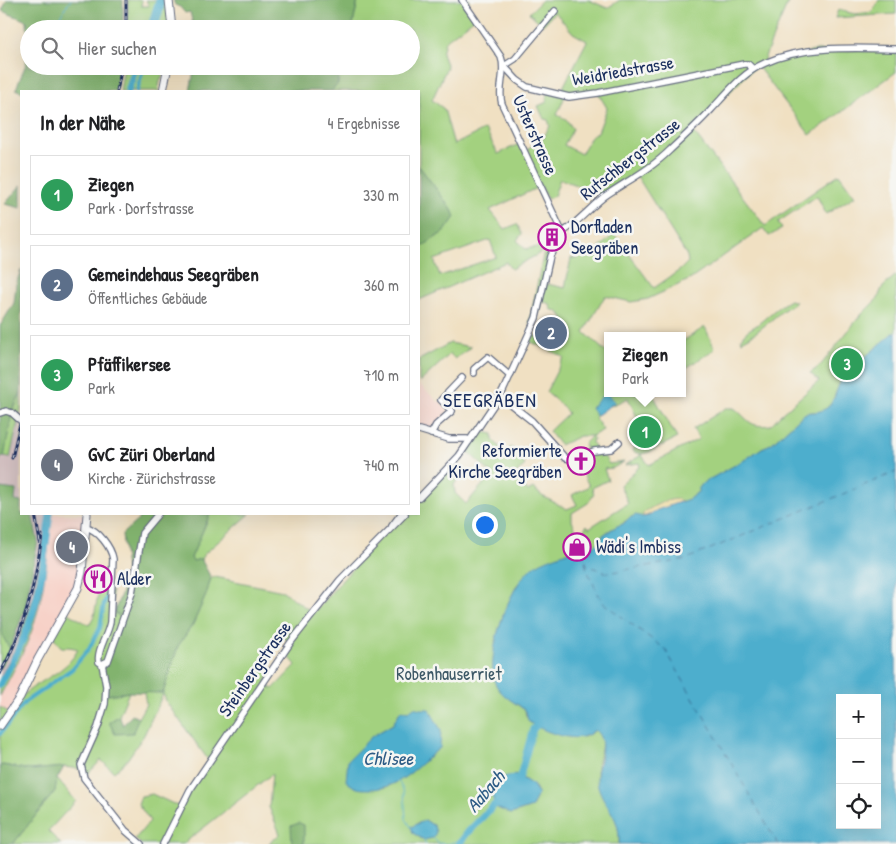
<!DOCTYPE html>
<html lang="de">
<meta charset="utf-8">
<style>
body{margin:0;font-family:"Patrick Hand",sans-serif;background:#f6f6f6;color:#202124}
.controls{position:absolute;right:15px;bottom:15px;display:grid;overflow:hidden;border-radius:0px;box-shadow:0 5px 20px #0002}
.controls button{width:45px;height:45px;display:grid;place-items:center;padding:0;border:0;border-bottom:1px solid #e0e0e0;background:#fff;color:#202124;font:25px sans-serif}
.you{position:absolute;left:484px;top:524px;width:18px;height:18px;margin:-12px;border:4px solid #fff;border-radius:50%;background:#1a73e8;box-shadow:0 0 0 8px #1a73e833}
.badge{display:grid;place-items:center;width:32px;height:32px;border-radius:50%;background:#b5179e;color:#fff;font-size:16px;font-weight:700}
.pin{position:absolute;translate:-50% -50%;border:2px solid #fff;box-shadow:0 1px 5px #0006}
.popup{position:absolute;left:604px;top:332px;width:82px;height:65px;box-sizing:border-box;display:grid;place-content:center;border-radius:0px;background:#fff;filter:drop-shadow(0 1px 4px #0005);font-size:16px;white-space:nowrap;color:#757577}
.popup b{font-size:19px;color:#202124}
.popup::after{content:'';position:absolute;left:50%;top:100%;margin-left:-10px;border:10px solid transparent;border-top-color:#fff}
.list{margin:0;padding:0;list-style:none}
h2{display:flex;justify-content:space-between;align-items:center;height:65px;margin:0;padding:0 20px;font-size:21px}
h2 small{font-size:16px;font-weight:400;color:#757577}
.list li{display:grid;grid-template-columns:32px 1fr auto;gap:15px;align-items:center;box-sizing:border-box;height:80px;margin:0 10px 10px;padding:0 10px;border:1px solid #e0e0e0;border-radius:0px}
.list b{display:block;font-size:19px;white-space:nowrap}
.list p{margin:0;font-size:16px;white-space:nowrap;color:#757577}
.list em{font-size:16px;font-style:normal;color:#757577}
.icon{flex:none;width:28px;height:28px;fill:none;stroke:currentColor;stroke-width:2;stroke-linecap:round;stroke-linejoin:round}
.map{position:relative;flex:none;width:896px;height:844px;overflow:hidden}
.search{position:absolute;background:#fff;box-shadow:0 5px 20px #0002;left:20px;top:20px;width:400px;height:55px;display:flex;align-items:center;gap:12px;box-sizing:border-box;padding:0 18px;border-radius:28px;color:#757577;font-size:19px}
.panel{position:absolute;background:#fff;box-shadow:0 5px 20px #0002;left:20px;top:90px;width:400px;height:425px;border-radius:0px}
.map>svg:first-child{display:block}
</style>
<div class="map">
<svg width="896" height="844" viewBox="0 0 896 844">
<rect width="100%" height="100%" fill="#f6f6f2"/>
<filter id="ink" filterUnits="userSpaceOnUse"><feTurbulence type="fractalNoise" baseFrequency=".02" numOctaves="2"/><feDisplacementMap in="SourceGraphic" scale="10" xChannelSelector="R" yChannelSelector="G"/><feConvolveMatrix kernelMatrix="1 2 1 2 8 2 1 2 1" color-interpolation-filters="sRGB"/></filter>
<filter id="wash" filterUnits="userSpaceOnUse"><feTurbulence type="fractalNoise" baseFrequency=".0096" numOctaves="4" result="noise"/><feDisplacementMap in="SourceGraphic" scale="20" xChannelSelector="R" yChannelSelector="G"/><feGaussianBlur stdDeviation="1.12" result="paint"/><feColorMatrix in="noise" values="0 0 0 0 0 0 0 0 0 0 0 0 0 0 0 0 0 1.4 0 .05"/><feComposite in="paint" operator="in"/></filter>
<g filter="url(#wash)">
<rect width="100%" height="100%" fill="#f0e0c2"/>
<g fill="#f7d1c7">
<polygon points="419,384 438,402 440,401 448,411 429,431 419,427"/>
<polygon points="52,514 87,514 81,577 10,714 0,707 0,696 24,648 33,626 46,568"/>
</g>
<g fill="#d2bfc0">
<polygon points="21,409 21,502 15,502 16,490 0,488 0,458 4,457 10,458"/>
<polygon points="32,514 48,514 41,562 34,596 24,627 16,647 0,678 0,669 10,649 25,609 38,541"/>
</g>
<g fill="#a3d17f" stroke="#5f806e" fill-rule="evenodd">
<polygon points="128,0 142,0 141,6 149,6 146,0 165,0 166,6 170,5 172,29 128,29"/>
<path d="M358 0H470L465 5 475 18 445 41 442 54 447 67 432 100 444 109 454 145 485 129 498 154 521 143 525 152 538 139 542 140 550 126 548 120 544 119 538 106 547 102V92L559 95 587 41 573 33 555 12 543 25 529 13 542 0H589L607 8 620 0H789L764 59 765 63 814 51 896 49V72L810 135 758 67 753 69 692 130 765 226 839 174 855 196 826 214 817 196 778 222 782 229 769 236 763 228 691 279 648 299 631 302 605 296 584 332 607 353 608 393H647L641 398 644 402 652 393 677 438 649 452 641 454 649 465 699 439 693 429 726 408H734C750 420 748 428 771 425L780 415 819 381 810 373 820 366 860 316 878 298 882 288 896 275V331L865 357 848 379C835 381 837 399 828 408 821 414 812 410 804 414L771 444 762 448 746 459 703 483 698 492 689 499 654 512 649 516 625 521 623 524C617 527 609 529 605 534 603 536 602 540 600 542 595 547 590 552 583 554L572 550 533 567 517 585 505 610 495 641 509 699 525 710 526 717 584 737 596 730C608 742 597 755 597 770 597 798 622 814 619 844H268L280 834 269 807 272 774 183 844H141L135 839 150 821 138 804 141 796 152 794 180 807 209 761 167 703 163 694 144 735 127 760 114 772 101 760 84 778 80 769 64 767 30 770 3 765 0 766V707L10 713C13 708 16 701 21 697 38 680 67 673 78 649 59 643 65 655 52 634L65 611 89 625 94 616 99 590 112 591 111 611 123 618 112 695 129 692 119 716 109 722 132 733 138 718 146 704 144 692 163 693 178 646 193 624 206 595 211 578 215 577 283 591 313 613 401 514H419V498L449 466 460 476 454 485 455 493 466 504 492 474 466 450 479 431 493 434V440L505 452 511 447 525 465 513 477 528 491 533 488 542 496 567 509 577 505 572 495 589 486 582 471 591 467 586 457 600 450 609 464 624 462 613 468 604 469 608 480 592 488 594 494 588 503 572 513V521L579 538 587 525 589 528 628 503 620 485 640 466 639 463 625 465 640 456 641 454 632 451 644 437 641 433 646 428 649 431 650 430 637 417 628 398 604 409 595 418 603 430 592 436 593 439 592 442 595 449 591 451 589 448 586 449 584 444 592 436H580L560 445 549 431 568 413 560 404 546 392 564 357 527 340 530 334 555 344 566 323 560 313 551 309 550 304 542 301 536 318 529 324 544 251 511 269 506 262 419 300V249L445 231 455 217 452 210 419 166V91H331L338 84V74L349 66H411V29H352ZM598 93 607 108 598 132 592 135 581 154 564 145 573 129 566 119 557 115 565 96ZM637 176 687 256 688 262 680 270 654 288 614 234 589 258 583 254 578 259 571 258 565 288 547 284 544 293 554 247 544 246 525 249 517 240 522 234 517 224 505 229 490 210 541 186 547 199 554 196 560 179 605 196ZM490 240 496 257 440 276 434 260ZM281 636 290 642 286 653 296 665 273 689 265 684 272 669 262 659ZM401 710 408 712 440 748C420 763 408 778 384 788L371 737 393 724ZM520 776 536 788 538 794 532 807 511 814 493 798 492 795ZM425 820 434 826 422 839 413 833 417 823H420Z"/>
<polygon points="879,0 896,0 896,14 835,18 838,10 855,14 872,12"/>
<polygon points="124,66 168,66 160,81 158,91 120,91"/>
<path d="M790 300 796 302C776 313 762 331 742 341L741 338C748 329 749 330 757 325 768 316 777 307 790 300Z"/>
<polygon points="705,327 715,349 683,370 683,341"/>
<polygon points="450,343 471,347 455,359 450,354 420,382 419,381 419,360"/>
<path d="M21 392V409L10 458 4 457C7 432 11 414 21 392Z"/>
<path d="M48 514H52C48 551 45 591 33 627 25 651 12 673 0 696V678L16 647 34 596Z"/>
<polygon points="210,514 250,514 204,554 201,559 193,561 191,558"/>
<polygon points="0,616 4,637 10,649 0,669"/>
<polygon points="57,779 76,801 48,831 61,844 13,844 55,791"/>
</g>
<g fill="#82b36e" stroke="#4e7166">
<polygon points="7,0 123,0 123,29 29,29 29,66 119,66 115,91 21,92 16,89 26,64 28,41 27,21 2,11"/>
<polygon points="173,0 358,0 352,29 194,29 190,12 185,13 180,7 175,5"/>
<polygon points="195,66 349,66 350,67 338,74 338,84 331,91 190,91"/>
<polygon points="419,166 452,210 455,217 445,231 419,249"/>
<polygon points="21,185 21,208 5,204"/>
<polygon points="21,270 21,392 12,413 4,457 0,458 0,461 0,326 14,303 16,284"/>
<polygon points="0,488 16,490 15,501 21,502 21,514 32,514 38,541 25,609 10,649 3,637 0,616"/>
<polygon points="141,514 210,514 191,558 193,561 201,559 211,578 206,595 193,624 178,646 163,693 129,692 106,695 102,664 106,664 123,618 114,612 127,579 122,534 138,520"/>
<polygon points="132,715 138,718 133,733 115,734 109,722 119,716 123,725"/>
<polygon points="3,765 30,770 64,767 57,779 55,791 13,844 0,844 0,766"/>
<polygon points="299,823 304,825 304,844 292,844 291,826"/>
</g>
<path fill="#eeda9e" stroke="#84847e" d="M677 499 682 501 643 517V513C654 506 664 500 677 499Z"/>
<g fill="#4eaecd" stroke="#346e96" fill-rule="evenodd">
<path d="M896 331V844H619C621 816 605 809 598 786 593 768 611 744 595 730 592 732 589 735 585 736 571 742 540 730 529 722 527 719 527 714 526 711 525 710 520 707 520 706 510 700 500 694 495 683 485 655 509 584 533 567 544 559 560 555 572 550L573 551 579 548 583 554 590 552 592 547 601 541 603 535 617 526 623 524 629 518 636 515 643 517 649 516 657 510 689 499 698 492 699 488 703 483 746 459 762 448 771 444 804 414C810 411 814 413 820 411 835 407 835 391 841 381L848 379 865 357ZM840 698H877V825H840Z"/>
<polygon points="606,392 615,402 596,416 591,408"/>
<path d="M414 707 420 709H429L441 730 440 748C417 765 402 788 371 789 358 789 356 789 346 781L348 760 371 737 393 724 401 710 408 712Z"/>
<path d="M515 774 533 785 538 794 532 807 511 814 497 808C491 799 489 785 500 779 505 775 510 777 515 774Z"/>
<polygon points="425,820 434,826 436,832 433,838 424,840 413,833 411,827"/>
</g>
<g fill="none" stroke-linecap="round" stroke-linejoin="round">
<g stroke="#4eaecd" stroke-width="1">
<polyline points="55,29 64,9 71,0"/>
<polyline points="399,782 404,792 406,819 411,827"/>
<polyline points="433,838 438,843 448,844 462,839"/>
<polyline points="424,840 426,844"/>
</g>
<g stroke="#4eaecd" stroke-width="4">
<polyline points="156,29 162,8 162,0"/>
<polyline points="137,91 144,66"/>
<polyline points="0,734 25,702 72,669 88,650 100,628 104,603 107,596"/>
</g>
<g stroke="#4eaecd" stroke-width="7">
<polyline points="150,29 159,0"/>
<polyline points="128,91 136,66"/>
<path d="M0 685C11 664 23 644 30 621 42 587 45 549 50 514"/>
<polyline points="516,783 520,776 533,729 541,721"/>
<polyline points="459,844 468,832 501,798"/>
</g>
<polyline stroke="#2d5b85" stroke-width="1" stroke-dasharray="6 5" stroke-linecap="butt" points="778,844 665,649 602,602 587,570 583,554 587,565 607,573 684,560 896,472"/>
</g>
</g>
<g filter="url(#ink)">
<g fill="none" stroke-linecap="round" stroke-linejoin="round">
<g stroke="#666d81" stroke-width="8">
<g id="minor">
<path d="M462 0 501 57C507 72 497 87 502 104L562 232"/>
<polyline points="504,66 517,80 527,87 569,97 598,93 744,64 748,64 753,69"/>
<polyline points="504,66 515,59 555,11"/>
<polyline points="474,373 474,369 488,357 510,376"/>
<polyline points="500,396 532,421 565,458 573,459 594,451 611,449 619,442"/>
<polyline points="0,413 6,411 12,413"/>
<polyline points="419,430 449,439 467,439 469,441"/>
<polyline points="431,434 436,425 452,411 441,400 462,378"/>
<path d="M419 498 459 456 503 391 536 318 550 256 562 232C570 230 595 203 605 196 627 181 651 169 670 150 684 137 698 124 711 110 728 92 742 73 765 63 805 45 853 48 896 49"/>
<polyline points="392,526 401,514"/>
<path d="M86 527C98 530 111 547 113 559L110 622C108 635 96 651 99 662L102 664 106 686 105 704 98 727 81 765 84 778 125 830 141 844"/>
<polyline points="102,664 108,661 132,593 142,533 158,514"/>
<polyline points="163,844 190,790 291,642 340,580 405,514"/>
</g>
</g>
<g stroke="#666d81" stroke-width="9">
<g id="major">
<polyline points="169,0 172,29"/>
<polyline points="163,91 168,66"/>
<polyline points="0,726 20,697 38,659 78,588 82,572 87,514"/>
</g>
</g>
<use href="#minor" stroke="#fff" stroke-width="5.5"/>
<use href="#major" stroke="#fff" stroke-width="7"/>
<g stroke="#1b2f5e" stroke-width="3">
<g id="rail">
<polyline points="126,0 126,29"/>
<polyline points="117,91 122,66"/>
<polyline points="12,458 21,419"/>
<polyline points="35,514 40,542"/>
<path d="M0 674C25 628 35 587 42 535"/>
</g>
</g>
<use href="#rail" stroke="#f6f6f2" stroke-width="1" stroke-dasharray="4" stroke-linecap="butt"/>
<g stroke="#666d81" stroke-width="8" stroke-linecap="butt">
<polyline id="minor-bridge" points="12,413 21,421"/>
</g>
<use href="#minor-bridge" stroke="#fff" stroke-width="5.5"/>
</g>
</g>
<defs>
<g id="building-ring" transform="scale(1.4375)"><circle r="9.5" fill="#f6f6f2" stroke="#b5179e" stroke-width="1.5"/><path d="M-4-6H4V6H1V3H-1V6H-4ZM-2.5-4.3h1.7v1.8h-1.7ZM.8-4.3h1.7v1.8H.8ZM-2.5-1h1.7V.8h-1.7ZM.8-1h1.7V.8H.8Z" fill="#b5179e"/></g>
<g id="church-ring" transform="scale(1.4375)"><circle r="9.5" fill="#f6f6f2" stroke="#b5179e" stroke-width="1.5"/><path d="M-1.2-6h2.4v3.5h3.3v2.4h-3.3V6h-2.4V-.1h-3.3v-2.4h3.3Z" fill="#b5179e"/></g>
<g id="shop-ring" transform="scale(1.4375)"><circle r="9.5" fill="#f6f6f2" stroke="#b5179e" stroke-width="1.5"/><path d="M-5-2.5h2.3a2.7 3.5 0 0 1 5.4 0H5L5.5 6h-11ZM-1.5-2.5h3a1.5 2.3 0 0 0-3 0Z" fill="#b5179e"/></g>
<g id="restaurant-ring" transform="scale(1.4375)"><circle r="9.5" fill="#f6f6f2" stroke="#b5179e" stroke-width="1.5"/><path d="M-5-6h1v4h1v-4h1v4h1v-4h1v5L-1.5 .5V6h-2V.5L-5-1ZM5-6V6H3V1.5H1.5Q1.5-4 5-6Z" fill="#b5179e"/></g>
</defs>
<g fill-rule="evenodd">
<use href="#building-ring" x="552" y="237"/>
<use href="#church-ring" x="581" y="461"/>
<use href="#shop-ring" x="577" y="547"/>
<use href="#restaurant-ring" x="98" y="579"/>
</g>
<g text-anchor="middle" stroke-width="5" stroke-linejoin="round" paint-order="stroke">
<g font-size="18" fill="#1b2f5e" stroke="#f6f6f2">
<text transform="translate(623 71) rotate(-10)" y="6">Weidriedstrasse</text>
<text transform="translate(535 135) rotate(66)" y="6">Usterstrasse</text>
<text transform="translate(630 159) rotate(-38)" y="6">Rutschbergstrasse</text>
<text transform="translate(255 669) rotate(-55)" y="6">Steinbergstrasse</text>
</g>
<g font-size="18" fill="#1b2f5e" stroke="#f6f6f2" text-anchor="start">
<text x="571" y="233">Dorfladen<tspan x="571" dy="21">Seegräben</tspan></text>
<text x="562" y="457" text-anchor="end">Reformierte<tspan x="562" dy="21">Kirche Seegräben</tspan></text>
<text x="596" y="553">Wädi's Imbiss</text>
<text x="117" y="585">Alder</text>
</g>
<g font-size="18" fill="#3d5866" stroke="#f6f6f2">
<text x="449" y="680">Robenhauserriet</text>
</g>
<g font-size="19" font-style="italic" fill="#2d5b85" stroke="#f6f6f2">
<text x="388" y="765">Chlisee</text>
<text transform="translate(485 791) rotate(-49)" y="7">Aabach</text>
</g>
<g font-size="20" letter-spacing="1" fill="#1b2f5e" stroke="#f6f6f2">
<text x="490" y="407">SEEGRÄBEN</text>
</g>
</g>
</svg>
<div class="controls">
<button>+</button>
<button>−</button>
<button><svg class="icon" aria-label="locate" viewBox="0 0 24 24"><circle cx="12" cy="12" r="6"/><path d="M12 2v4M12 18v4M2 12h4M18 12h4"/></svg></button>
</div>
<div class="you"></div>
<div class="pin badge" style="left:645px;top:432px;background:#2e9e5b">1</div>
<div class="popup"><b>Ziegen</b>Park</div>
<div class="pin badge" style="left:551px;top:333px;background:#5c6f8a">2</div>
<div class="pin badge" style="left:847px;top:364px;background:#2e9e5b">3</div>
<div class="pin badge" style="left:72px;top:547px;background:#6b7280">4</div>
<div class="search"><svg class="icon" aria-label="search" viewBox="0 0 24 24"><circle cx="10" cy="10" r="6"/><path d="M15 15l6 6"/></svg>Hier suchen</div>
<section class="panel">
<h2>In der Nähe<small>4 Ergebnisse</small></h2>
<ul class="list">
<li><span class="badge" style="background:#2e9e5b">1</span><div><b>Ziegen</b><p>Park · Dorfstrasse</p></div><em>330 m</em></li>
<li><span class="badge" style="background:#5c6f8a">2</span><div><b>Gemeindehaus Seegräben</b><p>Öffentliches Gebäude</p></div><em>360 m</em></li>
<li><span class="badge" style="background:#2e9e5b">3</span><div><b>Pfäffikersee</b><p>Park</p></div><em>710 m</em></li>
<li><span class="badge" style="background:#6b7280">4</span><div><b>GvC Züri Oberland</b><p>Kirche · Zürichstrasse</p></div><em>740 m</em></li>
</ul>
</section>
</div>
